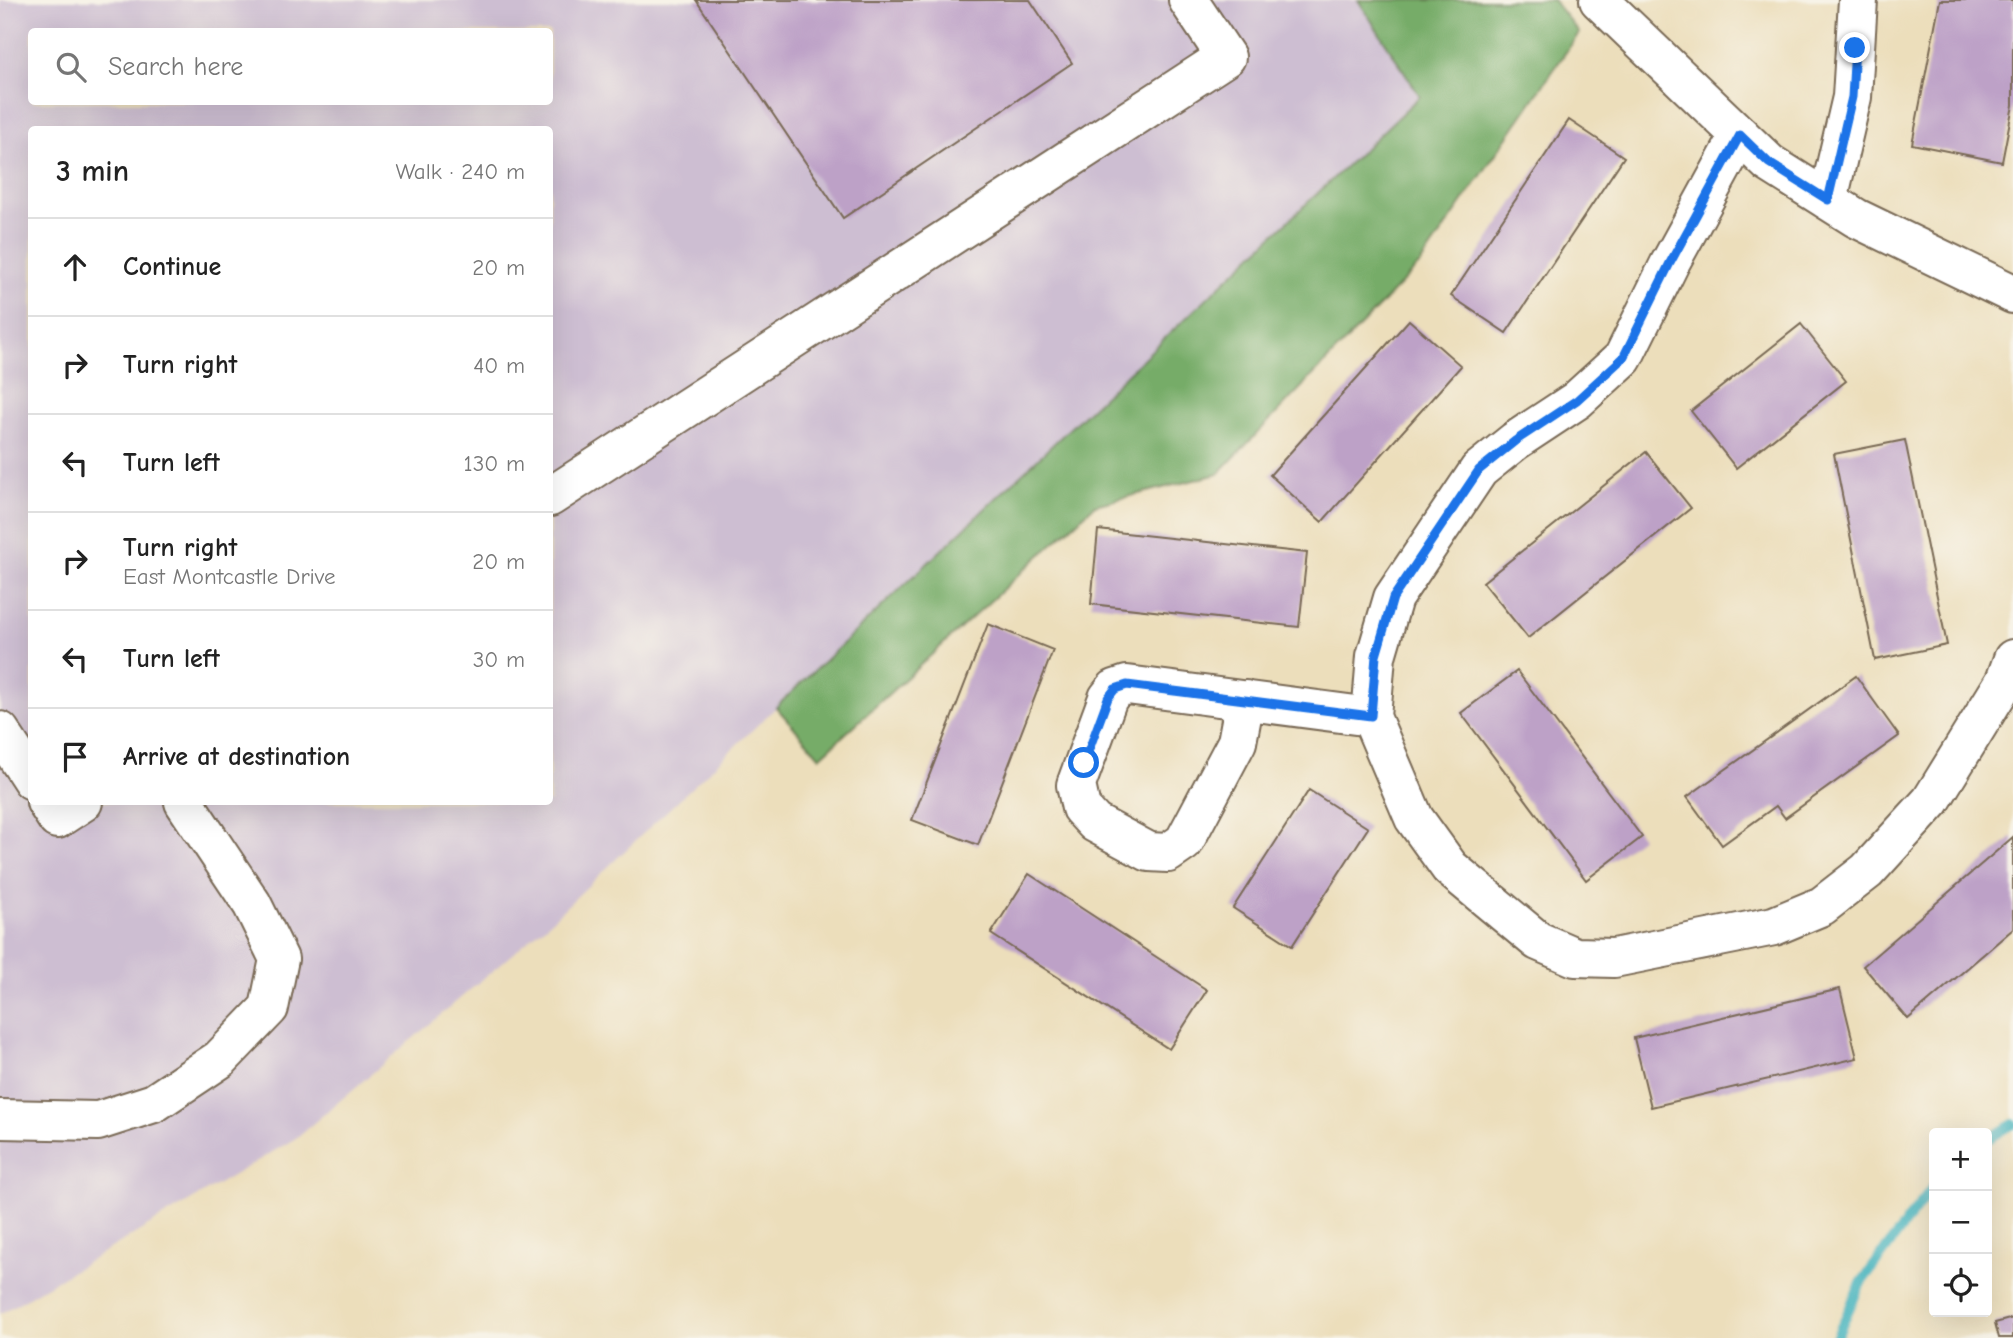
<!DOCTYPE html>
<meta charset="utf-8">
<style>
body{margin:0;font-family:"Comic Neue",sans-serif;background:#f2f2f2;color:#222}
.controls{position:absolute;right:21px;bottom:21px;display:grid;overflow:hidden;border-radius:7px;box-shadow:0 7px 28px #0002}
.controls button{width:63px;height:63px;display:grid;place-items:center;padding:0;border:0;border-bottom:2px solid #e0e0e0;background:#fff;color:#222;font:35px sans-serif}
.stop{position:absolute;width:21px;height:21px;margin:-16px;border:5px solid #1a73e8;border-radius:50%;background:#fff}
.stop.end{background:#1a73e8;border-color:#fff;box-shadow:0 2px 7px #0008}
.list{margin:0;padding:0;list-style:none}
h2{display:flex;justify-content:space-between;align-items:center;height:91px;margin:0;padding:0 28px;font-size:30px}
h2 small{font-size:23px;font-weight:400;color:#767676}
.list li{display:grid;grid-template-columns:46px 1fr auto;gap:21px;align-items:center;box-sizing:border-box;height:98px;padding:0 28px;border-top:2px solid #e0e0e0}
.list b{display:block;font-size:26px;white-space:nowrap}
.list p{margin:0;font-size:23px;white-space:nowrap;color:#767676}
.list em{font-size:23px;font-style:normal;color:#767676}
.icon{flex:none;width:38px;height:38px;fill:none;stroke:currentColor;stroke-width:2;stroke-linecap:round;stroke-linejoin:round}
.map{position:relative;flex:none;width:2013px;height:1338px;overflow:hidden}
.search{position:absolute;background:#fff;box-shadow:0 7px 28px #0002;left:28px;top:28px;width:525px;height:77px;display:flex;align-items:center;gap:18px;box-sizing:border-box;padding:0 24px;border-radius:7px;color:#767676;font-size:26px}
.panel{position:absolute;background:#fff;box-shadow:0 7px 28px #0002;left:28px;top:126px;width:525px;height:679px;border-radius:7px}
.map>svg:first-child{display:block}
</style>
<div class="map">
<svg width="2013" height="1338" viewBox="0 0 2013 1338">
<rect width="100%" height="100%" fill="#f7f3e8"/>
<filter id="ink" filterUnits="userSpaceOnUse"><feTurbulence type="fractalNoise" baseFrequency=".0143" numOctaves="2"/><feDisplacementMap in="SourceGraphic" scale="14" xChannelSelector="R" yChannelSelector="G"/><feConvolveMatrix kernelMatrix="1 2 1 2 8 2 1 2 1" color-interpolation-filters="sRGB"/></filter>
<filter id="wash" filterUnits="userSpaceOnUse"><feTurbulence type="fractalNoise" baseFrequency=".00686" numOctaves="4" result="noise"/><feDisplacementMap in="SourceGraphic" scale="28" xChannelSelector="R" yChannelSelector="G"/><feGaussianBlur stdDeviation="1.57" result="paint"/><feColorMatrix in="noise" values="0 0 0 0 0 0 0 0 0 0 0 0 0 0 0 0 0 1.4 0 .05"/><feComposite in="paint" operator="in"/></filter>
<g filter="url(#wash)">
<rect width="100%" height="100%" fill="#ecdebb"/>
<path fill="#cdbed2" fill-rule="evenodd" d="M0 0H1358L1420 96 551 921 296 1138 0 1314ZM32 32H550V102H32ZM32 130H550V802H32Z"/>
<polygon fill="#76ac68" stroke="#586b43" stroke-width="2" points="1358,0 1553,0 1579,33 1420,264 1218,474 1095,505 820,757 776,707 1420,96"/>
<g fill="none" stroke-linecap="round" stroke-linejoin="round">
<g stroke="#43b2bd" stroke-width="10">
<polyline points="1987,1140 2013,1124"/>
<polyline points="1836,1338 1861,1283 1934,1185"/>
</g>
</g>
<g id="blocks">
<g fill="#bda1c7">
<polygon points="696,0 1030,0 1072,63 843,218"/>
<polygon points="1940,0 2013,0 2013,105 2002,162 1912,144"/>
<polygon points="1569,120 1624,157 1506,333 1451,296"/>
<polygon points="1409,320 1461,366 1322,522 1270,475"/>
<polygon points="1801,324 1846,381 1736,468 1691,411"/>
<polygon points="1905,440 1947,645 1875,660 1834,454"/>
<polygon points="1646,452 1691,508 1528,638 1483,582"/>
<polygon points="1098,530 1307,553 1299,627 1091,604"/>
<polygon points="988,624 1053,650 978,845 912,820"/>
<polygon points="1517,671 1642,837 1586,880 1461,713"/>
<polygon points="1856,676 1899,736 1785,818 1776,806 1722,845 1687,797"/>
<polygon points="1309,790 1368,828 1292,946 1233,908"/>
<polygon points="2013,837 2013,929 1908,1019 1863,966"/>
<polygon points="1029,874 1207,990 1169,1049 991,934"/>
<polygon points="1840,989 1857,1058 1651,1107 1634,1038"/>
<polygon points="2013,1318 2013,1338 1999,1338 1995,1323"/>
</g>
</g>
</g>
<g filter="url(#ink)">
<use href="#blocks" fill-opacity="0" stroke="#796955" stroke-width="2"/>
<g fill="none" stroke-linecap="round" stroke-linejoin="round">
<g stroke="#796955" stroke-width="42">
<g id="minor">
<polyline points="1599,0 1769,163 1856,218 2013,294"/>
<polyline points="1740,135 1670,263 1623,358 1577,400 1515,441 1479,470 1393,598 1376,656 1371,717 1414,818 1450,868 1538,941 1575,957 1614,958 1774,926 1822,906 1867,871 1931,801 2005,681 2013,659"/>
<polyline points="1828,200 1852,97 1858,0"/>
<polyline points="550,497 1226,57 1188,0"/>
<polyline points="1245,700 1237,742 1184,842 1168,853 1149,852 1095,823 1081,808 1076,785 1108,698 1115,689 1127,685 1371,717"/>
<polyline points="0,731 32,780"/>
<polyline points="46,802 57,819 83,802"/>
<polyline points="0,1119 98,1121 154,1103 220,1059 269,1008 279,959 252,904 184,802"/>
</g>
</g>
<use href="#minor" stroke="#fff" stroke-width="38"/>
</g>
</g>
<g fill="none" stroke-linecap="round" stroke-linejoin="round" filter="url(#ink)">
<polyline stroke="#1a73e8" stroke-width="9" points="1084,763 1108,698 1115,689 1127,685 1371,716 1376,656 1393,598 1479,470 1515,441 1577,400 1623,358 1670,263 1740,135 1769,163 1828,200 1852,97 1855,48"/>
</g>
</svg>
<div class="controls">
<button>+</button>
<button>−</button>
<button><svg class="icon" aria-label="locate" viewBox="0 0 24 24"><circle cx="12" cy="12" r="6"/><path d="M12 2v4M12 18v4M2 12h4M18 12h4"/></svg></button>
</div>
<div class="stop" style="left:1084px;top:763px"></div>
<div class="stop end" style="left:1855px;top:48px"></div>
<div class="search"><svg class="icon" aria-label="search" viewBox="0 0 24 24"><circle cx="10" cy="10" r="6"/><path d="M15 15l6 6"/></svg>Search here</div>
<section class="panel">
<h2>3 min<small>Walk · 240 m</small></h2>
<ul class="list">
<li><svg class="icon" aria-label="ahead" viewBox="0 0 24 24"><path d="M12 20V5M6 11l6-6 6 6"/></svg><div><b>Continue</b></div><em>20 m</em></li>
<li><svg class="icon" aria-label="right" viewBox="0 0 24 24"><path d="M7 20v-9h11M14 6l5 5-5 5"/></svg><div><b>Turn right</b></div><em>40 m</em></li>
<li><svg class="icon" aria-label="left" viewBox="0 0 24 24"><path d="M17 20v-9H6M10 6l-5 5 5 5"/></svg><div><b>Turn left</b></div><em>130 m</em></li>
<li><svg class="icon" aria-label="right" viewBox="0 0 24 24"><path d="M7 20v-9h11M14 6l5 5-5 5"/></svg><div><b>Turn right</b><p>East Montcastle Drive</p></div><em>20 m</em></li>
<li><svg class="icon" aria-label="left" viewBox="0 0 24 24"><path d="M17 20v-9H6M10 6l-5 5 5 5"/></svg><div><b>Turn left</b></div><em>30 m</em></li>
<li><svg class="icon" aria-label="arrive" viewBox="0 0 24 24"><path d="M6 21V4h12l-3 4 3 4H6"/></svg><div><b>Arrive at destination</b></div></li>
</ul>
</section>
</div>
